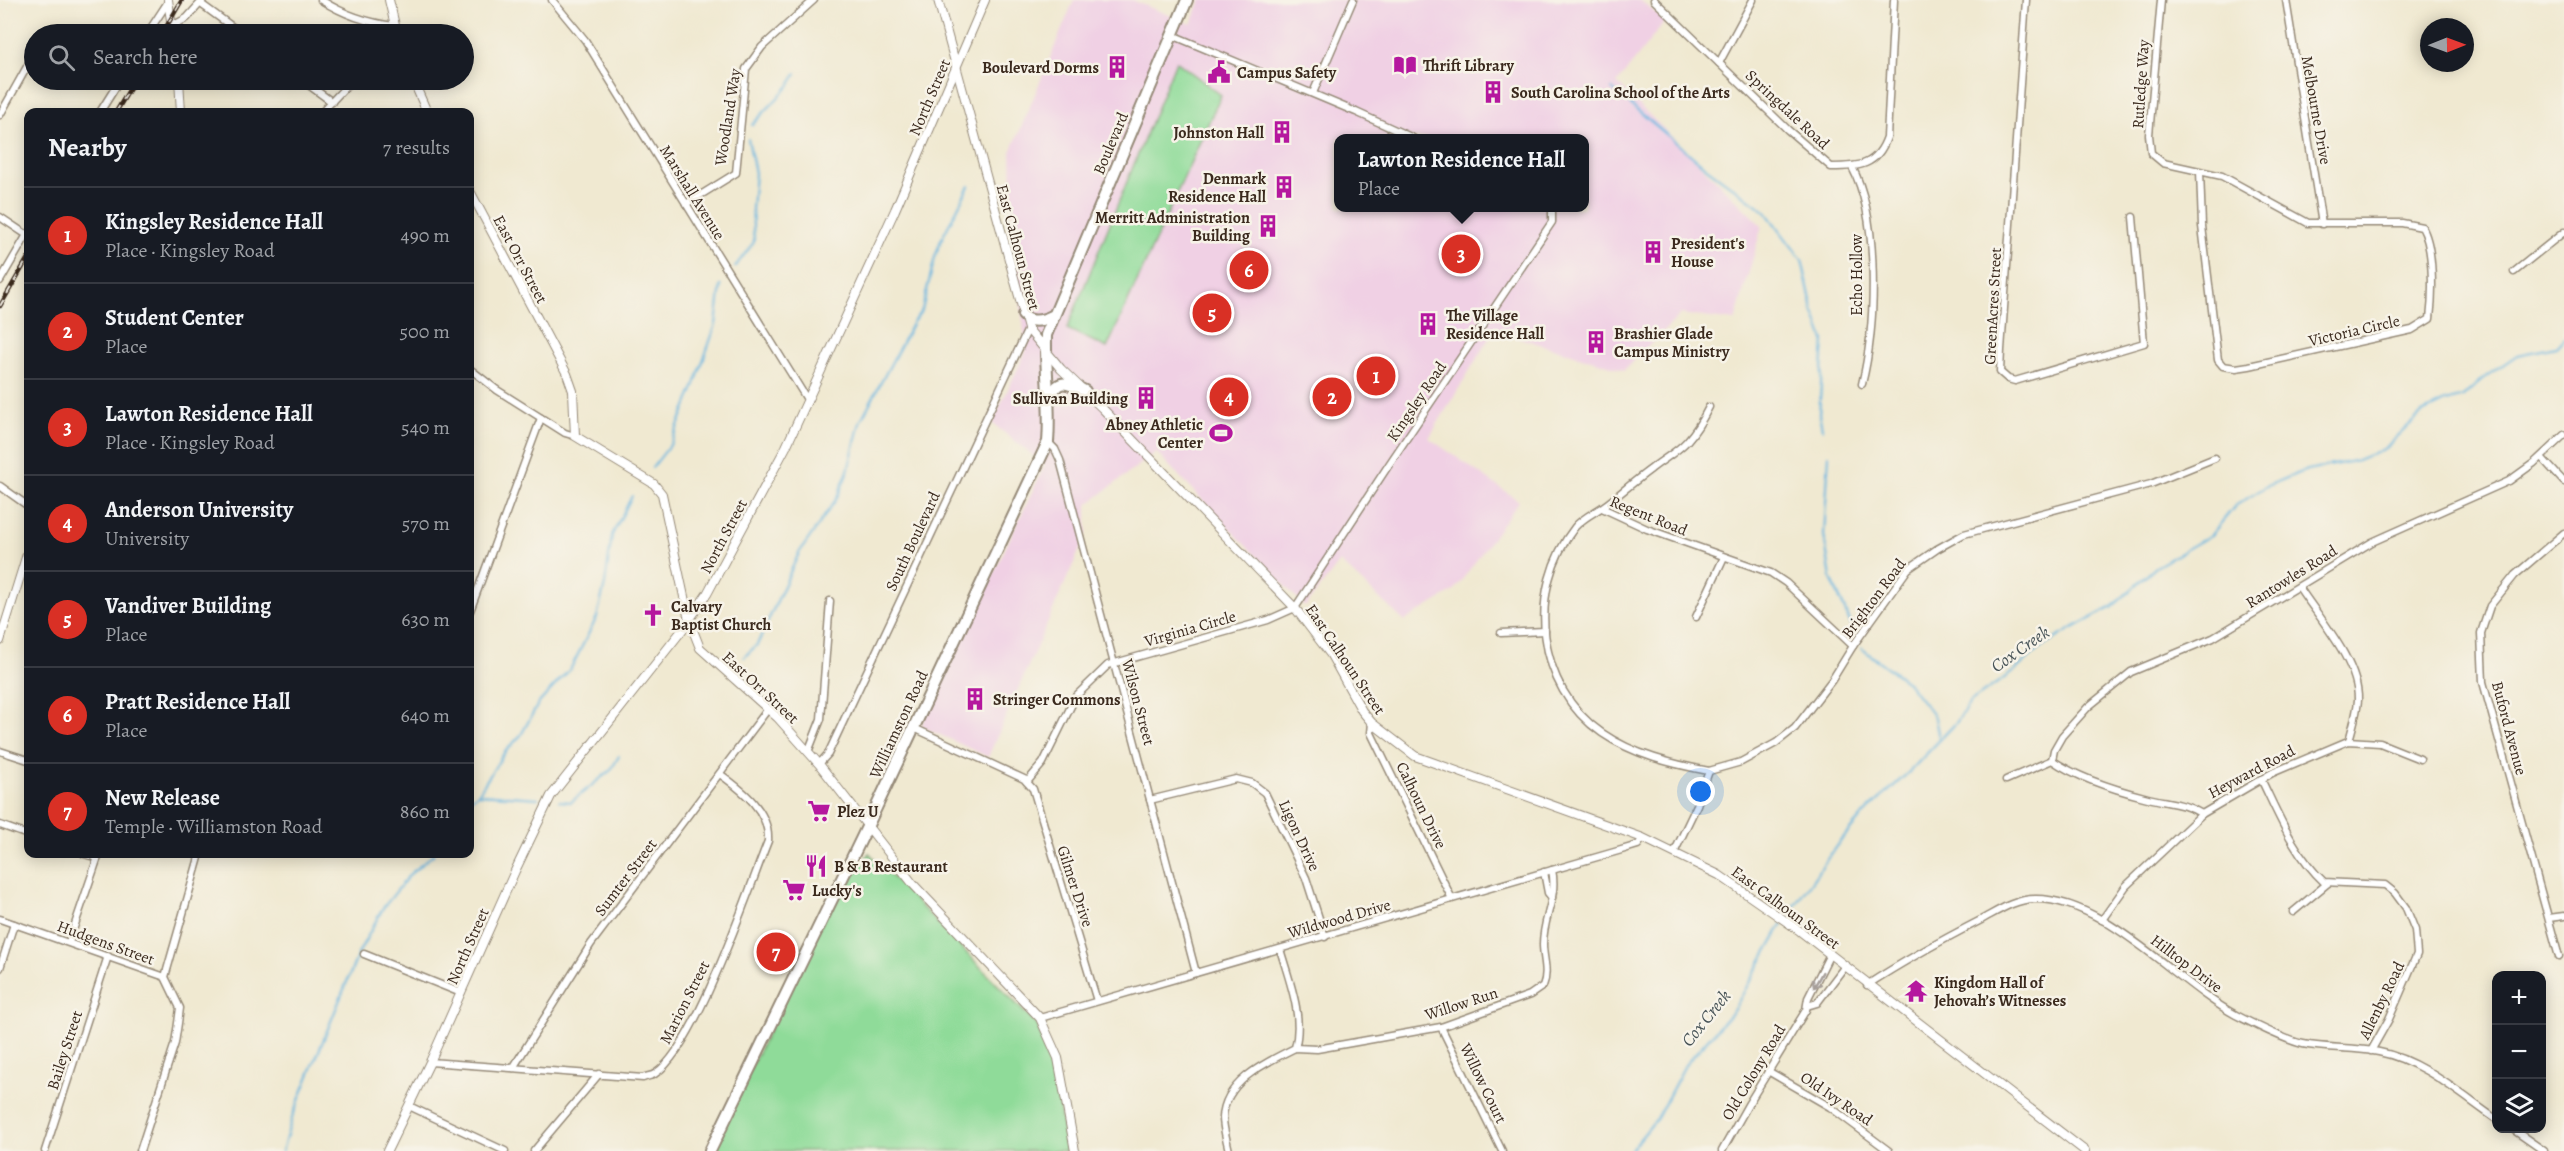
<!DOCTYPE html>
<meta charset="utf-8">
<style>
body{margin:0;font-family:Alegreya,serif;background:#242831;color:#f1f3f6}
.controls{position:absolute;right:18px;bottom:18px;display:grid;overflow:hidden;border-radius:12px;box-shadow:0 3px 15px #0003}
.controls button{width:54px;height:54px;display:grid;place-items:center;padding:0;border:0;border-bottom:2px solid #363941;background:#171b24;color:#f1f3f6;font:30px sans-serif}
.compass{position:absolute;left:2420px;top:18px;width:54px;height:54px;border-radius:50%;background:#171b24;box-shadow:0 3px 15px #0003;rotate:89deg}
.you{position:absolute;left:1701px;top:792px;width:21px;height:21px;margin:-15px;border:4px solid #fff;border-radius:50%;background:#1a73e8;box-shadow:0 0 0 9px #1a73e833}
.badge{display:grid;place-items:center;width:39px;height:39px;border-radius:50%;background:#d93025;color:#fff;font-size:20px;font-weight:700}
.pin{position:absolute;translate:-50% -50%;border:3px solid #fff;box-shadow:0 2px 6px #0006}
.popup{position:absolute;left:1334px;top:134px;width:255px;height:78px;box-sizing:border-box;display:grid;place-content:center;border-radius:12px;background:#171b24;filter:drop-shadow(0 2px 4px #0005);font-size:20px;white-space:nowrap;color:#9ea1a6}
.popup b{font-size:22px;color:#f1f3f6}
.popup::after{content:'';position:absolute;left:50%;top:100%;margin-left:-12px;border:12px solid transparent;border-top-color:#171b24}
.list{margin:0;padding:0;list-style:none}
h2{display:flex;justify-content:space-between;align-items:center;height:78px;margin:0;padding:0 24px;font-size:26px}
h2 small{font-size:20px;font-weight:400;color:#9ea1a6}
.list li{display:grid;grid-template-columns:39px 1fr auto;gap:18px;align-items:center;box-sizing:border-box;height:96px;padding:0 24px;border-top:2px solid #363941}
.list b{display:block;font-size:22px;white-space:nowrap}
.list p{margin:0;font-size:20px;white-space:nowrap;color:#9ea1a6}
.list em{font-size:20px;font-style:normal;color:#9ea1a6}
.icon{flex:none;width:33px;height:33px;fill:none;stroke:currentColor;stroke-width:2;stroke-linecap:round;stroke-linejoin:round}
.map{position:relative;flex:none;width:2564px;height:1151px;overflow:hidden}
.search{position:absolute;background:#171b24;box-shadow:0 3px 15px #0003;left:24px;top:24px;width:450px;height:66px;display:flex;align-items:center;gap:15px;box-sizing:border-box;padding:0 21px;border-radius:33px;color:#9ea1a6;font-size:22px}
.panel{position:absolute;background:#171b24;box-shadow:0 3px 15px #0003;left:24px;top:108px;width:450px;height:750px;border-radius:12px}
.map>svg:first-child{display:block}
</style>
<div class="map">
<svg width="2564" height="1151" viewBox="0 0 2564 1151">
<rect width="100%" height="100%" fill="#f7f3e8"/>
<filter id="ink" filterUnits="userSpaceOnUse"><feTurbulence type="fractalNoise" baseFrequency=".0167" numOctaves="2"/><feDisplacementMap in="SourceGraphic" scale="12" xChannelSelector="R" yChannelSelector="G"/><feConvolveMatrix kernelMatrix="1 2 1 2 8 2 1 2 1" color-interpolation-filters="sRGB"/></filter>
<filter id="wash" filterUnits="userSpaceOnUse"><feTurbulence type="fractalNoise" baseFrequency=".008" numOctaves="4" result="noise"/><feDisplacementMap in="SourceGraphic" scale="24" xChannelSelector="R" yChannelSelector="G"/><feGaussianBlur stdDeviation="1.35" result="paint"/><feColorMatrix in="noise" values="0 0 0 0 0 0 0 0 0 0 0 0 0 0 0 0 0 1.4 0 .05"/><feComposite in="paint" operator="in"/></filter>
<g filter="url(#wash)">
<rect width="100%" height="100%" fill="#f0e9d1"/>
<path fill="#f0d0e4" fill-rule="evenodd" d="M1074 0H1132L1191 24 1201 0H1640L1665 21 1617 83 1762 226 1735 321 1681 314 1624 370 1494 330 1429 438 1519 501 1454 591 1404 621 1340 562 1305 607 1156 452 1087 505V533L988 757 921 726 1045 465 992 423 1026 351 1013 228 1011 152ZM1338 138H1584V208H1338Z"/>
<g fill="#8fdb99" stroke="#65825c" stroke-width="1.5">
<polygon points="1176,61 1221,95 1107,348 1067,329"/>
<polygon points="869,853 1038,1026 1057,1095 1067,1151 710,1151 820,925"/>
</g>
<g fill="none" stroke-linecap="round" stroke-linejoin="round">
<g stroke="#66b5e0" stroke-width="2">
<polyline points="1612,89 1704,166 1765,211 1802,260 1813,310 1824,340 1819,414 1822,429"/>
<polyline points="752,125 789,86 796,74"/>
<polyline points="735,267 754,242 752,209 755,173 748,139"/>
<polyline points="1829,455 1824,535 1831,578 1853,629"/>
<polyline points="652,468 670,445 693,390 716,324 721,285"/>
<polyline points="1861,648 1907,682 1935,718 1939,738"/>
<polyline points="744,657 757,645 799,553 837,498 848,471 860,422 913,322 922,310 935,257 941,240 969,186"/>
<polyline points="478,794 538,798"/>
<polyline points="470,799 478,794 504,753 521,735 538,704 571,668 597,617 605,584 612,535 632,496"/>
<polyline points="559,801 571,802 611,770 619,756"/>
<polyline points="1786,918 1837,845 1863,815 1910,771 1956,723 1971,701 2013,672 2039,649 2073,628 2112,607 2156,567 2211,535 2235,506 2267,486 2307,470 2354,461 2383,450 2422,413 2443,403 2463,397 2481,380 2517,355 2556,347 2564,338"/>
<polyline points="282,1151 293,1115 359,952 383,908 410,874 434,854"/>
<polyline points="1630,1151 1657,1118 1685,1065 1733,1011 1783,923"/>
</g>
</g>
</g>
<g filter="url(#ink)">
<g fill="none" stroke-linecap="round" stroke-linejoin="round">
<g stroke="#968a78" stroke-width="9">
<g id="minor">
<path d="M321 0C343 14 368 23 395 26"/>
<polyline points="552,0 585,40 808,401"/>
<path d="M1654 0 1788 130 1831 167C1859 167 1877 166 1887 137L1894 0"/>
<polyline points="2026,0 2001,350 2000,372 2008,379 2015,381 2144,343 2133,217"/>
<path d="M2161 0 2149 135 2151 153 2163 163 2222 176 2308 223H2402L2422 227C2434 247 2433 295 2430 319L2412 330 2249 366 2236 368 2223 366 2218 360 2202 226 2200 171"/>
<polyline points="2286,0 2322,224"/>
<polyline points="201,4 242,34"/>
<polyline points="172,26 187,18 203,0"/>
<polyline points="147,34 168,2"/>
<polyline points="1172,35 1356,112 1413,138"/>
<polyline points="1719,63 1753,0"/>
<polyline points="302,80 332,102"/>
<polyline points="1313,93 1353,0"/>
<polyline points="100,112 120,80"/>
<polyline points="322,112 352,80"/>
<polyline points="0,115 33,56"/>
<path d="M1852 167C1880 219 1876 327 1862 384"/>
<polyline points="686,204 736,173 746,69 762,47 814,0"/>
<polyline points="0,217 27,235"/>
<polyline points="2514,272 2564,232"/>
<polyline points="0,281 28,233"/>
<polyline points="470,369 497,390 565,433 575,436"/>
<polyline points="1048,442 1055,449 1060,460 1196,973"/>
<polyline points="2541,457 2564,482"/>
<polyline points="0,486 28,506"/>
<polyline points="1602,508 1647,529 1771,573 1786,583 1853,646"/>
<path d="M2299 587C2319 618 2359 662 2358 700 2357 714 2352 728 2349 741"/>
<polyline points="470,611 541,418"/>
<polyline points="1696,617 1724,557"/>
<polyline points="1501,633 1545,631"/>
<polyline points="1372,723 1371,733 1452,899"/>
<polyline points="914,728 1024,779 1033,789 1097,1001"/>
<polyline points="0,751 28,760"/>
<polyline points="808,752 821,719 830,601"/>
<polyline points="2052,760 2054,750 2062,736 2088,707 2131,672 2213,638 2372,542 2509,481 2534,463 2564,435"/>
<polyline points="819,764 828,754 1028,329"/>
<path d="M1709 771C1672 764 1634 755 1602 733 1536 688 1526 589 1575 527 1583 517 1598 511 1608 503 1622 492 1636 480 1651 469 1662 460 1677 452 1687 441 1696 431 1703 419 1709 407"/>
<path d="M2261 779C2279 816 2294 854 2324 882L2385 885 2395 893 2406 908 2415 930 2417 954 2389 1019 2371 1051"/>
<path d="M2006 780 2052 760C2079 779 2116 790 2148 798 2168 803 2185 803 2202 814"/>
<polyline points="1027,782 1043,763 1076,696 1108,665 1268,620 1295,608 1390,463 1552,222 1552,208"/>
<polyline points="1150,800 1236,779 1252,783 1265,793 1306,878 1325,937"/>
<polyline points="0,825 28,835"/>
<polyline points="1674,853 1697,805 1709,771 1741,762 1776,743 1795,728 1832,680 1853,646 1908,569 1937,549 1964,534 2151,484 2215,458"/>
<polyline points="84,854 98,858"/>
<polyline points="1544,872 1548,893 1552,898"/>
<polyline points="2293,912 2328,883"/>
<polyline points="2549,918 2564,916"/>
<polyline points="0,919 165,977 180,1008 178,1023 175,1043 140,1151"/>
<polyline points="2102,920 2126,886 2202,814 2272,773 2348,741 2380,743 2420,759"/>
<polyline points="69,942 99,854"/>
<polyline points="364,954 461,993"/>
<polyline points="2559,957 2483,682 2481,633 2490,606 2515,575 2564,533"/>
<polyline points="0,968 14,924"/>
<polyline points="165,977 200,854"/>
<path d="M1867 985C1904 961 1942 940 1981 920 1998 911 2015 899 2035 899 2105 898 2176 983 2236 1015 2254 1024 2284 1040 2303 1044 2328 1049 2354 1047 2379 1052 2422 1060 2461 1095 2496 1119"/>
<polyline points="1807,1006 1817,1003 1845,966"/>
<polyline points="1040,1018 1618,851 1638,845 1643,838"/>
<polyline points="1441,1027 1502,1151"/>
<path d="M1295 1048 1317 1049 1441 1027 1530 995 1543 986C1549 971 1543 959 1543 944 1543 917 1558 897 1552 870"/>
<path d="M430 1062 643 1078C647 1076 653 1076 656 1073 696 1047 748 891 768 841 770 811 742 790 720 774"/>
<polyline points="513,1068 591,944 768,709"/>
<polyline points="1768,1071 1830,1107 1889,1151"/>
<polyline points="409,1106 505,1151"/>
<polyline points="2511,1128 2544,1151"/>
<polyline points="45,1151 108,956"/>
<polyline points="534,1151 599,1074"/>
<path d="M1229 1151C1227 1141 1223 1128 1223 1118 1224 1081 1267 1062 1295 1048 1304 1016 1289 980 1280 949"/>
<polyline points="1722,1151 1749,1103 1806,1010 1808,998 1830,954"/>
</g>
</g>
<g stroke="#968a78" stroke-width="10">
<g id="tertiary">
<polyline points="168,0 173,34"/>
<polyline points="389,0 397,34"/>
<polyline points="938,0 1028,329 1061,369 1102,408 1295,608 1331,655 1362,711 1372,723 1415,756 1643,838 1719,875 1800,931 2085,1151"/>
<polyline points="179,80 181,112"/>
<polyline points="413,80 427,112"/>
<polyline points="470,191 567,374 573,391 575,436 654,484 662,494 689,620 700,648 778,718 819,764 913,884 1040,1018 1058,1058 1075,1151"/>
<polyline points="0,641 28,551"/>
<polyline points="387,1151 430,1062 515,871 551,796 683,629 707,594 786,447 895,210 985,0"/>
</g>
</g>
<g stroke="#968a78" stroke-width="14">
<g id="primary">
<path d="M1023 315C1031 324 1042 321 1052 316"/>
<path d="M1050 401C1056 377 1066 382 1085 391"/>
<path d="M710 1151 867 827 1048 442C1051 406 1045 371 1046 335L1187 0"/>
</g>
</g>
<use href="#minor" stroke="#fff" stroke-width="6"/>
<use href="#tertiary" stroke="#fff" stroke-width="8"/>
<use href="#primary" stroke="#fff" stroke-width="10"/>
<g stroke="#3b2a1e" stroke-width="4.5">
<g id="rail">
<polyline points="162,34 182,0"/>
<polyline points="116,112 135,80"/>
<polyline points="0,306 28,258"/>
</g>
</g>
<use href="#rail" stroke="#f7f3e8" stroke-width="2" stroke-dasharray="7" stroke-linecap="butt"/>
</g>
<defs><path id="oneway-shaft" d="M-6 0H5M1.5-3L5.5 0L1.5 3" fill="none" stroke-width="1.6" stroke-linecap="round" stroke-linejoin="round" transform="scale(1.5)"/></defs>
<use stroke="#a79f9a" href="#oneway-shaft" transform="translate(1818 980) rotate(119)"/>
</g>
<defs>
<g id="library-bare" transform="scale(1.8)"><path d="M-6-4Q-3-5.5-.7-3.5V5Q-3 3-6 4ZM6-4Q3-5.5 .7-3.5V5Q3 3 6 4Z" fill="#b5179e" stroke="#f7f3e8" stroke-width="2.5" paint-order="stroke"/></g>
<g id="building-bare" transform="scale(1.8)"><path d="M-4-6H4V6H1V3H-1V6H-4ZM-2.5-4.3h1.7v1.8h-1.7ZM.8-4.3h1.7v1.8H.8ZM-2.5-1h1.7V.8h-1.7ZM.8-1h1.7V.8H.8Z" fill="#b5179e" stroke="#f7f3e8" stroke-width="2.5" paint-order="stroke"/></g>
<g id="civic-bare" transform="scale(1.8)"><path d="M-.6-6.5H3V-4.5H.6V-3L4-1V1h2V6H-6V1h2V-1L-.6-3ZM-1.2 2.5V6h2.4V2.5Z" fill="#b5179e" stroke="#f7f3e8" stroke-width="2.5" paint-order="stroke"/></g>
<g id="stadium-bare" transform="scale(1.8)"><path d="M0-5a6.5 5 0 1 0 0 10a6.5 5 0 1 0 0-10ZM-3.5-1.8h7v3.6h-7Z" fill="#b5179e" stroke="#f7f3e8" stroke-width="2.5" paint-order="stroke"/></g>
<g id="church-bare" transform="scale(1.8)"><path d="M-1.2-6h2.4v3.5h3.3v2.4h-3.3V6h-2.4V-.1h-3.3v-2.4h3.3Z" fill="#b5179e" stroke="#f7f3e8" stroke-width="2.5" paint-order="stroke"/></g>
<g id="supermarket-bare" transform="scale(1.8)"><path d="M-6-5.5h2.5l.6 2H6L4.5 2H-2.5L-4.4-4H-6ZM-1.5 3.2a1.3 1.3 0 1 0 .1 0ZM3 3.2a1.3 1.3 0 1 0 .1 0Z" fill="#b5179e" stroke="#f7f3e8" stroke-width="2.5" paint-order="stroke"/></g>
<g id="restaurant-bare" transform="scale(1.8)"><path d="M-5-6h1v4h1v-4h1v4h1v-4h1v5L-1.5 .5V6h-2V.5L-5-1ZM5-6V6H3V1.5H1.5Q1.5-4 5-6Z" fill="#b5179e" stroke="#f7f3e8" stroke-width="2.5" paint-order="stroke"/></g>
<g id="temple-bare" transform="scale(1.8)"><path d="M0-6L5-2H3V0L6.5 2.5H4V6H1.5V3h-3V6H-4V2.5H-6.5L-3 0V-2H-5Z" fill="#b5179e" stroke="#f7f3e8" stroke-width="2.5" paint-order="stroke"/></g>
</defs>
<g fill-rule="evenodd">
<use href="#library-bare" x="1405" y="65"/>
<use href="#building-bare" x="1117" y="67"/>
<use href="#civic-bare" x="1219" y="72"/>
<use href="#building-bare" x="1493" y="92"/>
<use href="#building-bare" x="1282" y="132"/>
<use href="#building-bare" x="1284" y="187"/>
<use href="#building-bare" x="1268" y="226"/>
<use href="#building-bare" x="1653" y="252"/>
<use href="#building-bare" x="1428" y="324"/>
<use href="#building-bare" x="1596" y="342"/>
<use href="#building-bare" x="1146" y="398"/>
<use href="#stadium-bare" x="1221" y="433"/>
<use href="#church-bare" x="653" y="615"/>
<use href="#building-bare" x="975" y="699"/>
<use href="#supermarket-bare" x="819" y="811"/>
<use href="#restaurant-bare" x="816" y="866"/>
<use href="#supermarket-bare" x="794" y="890"/>
<use href="#temple-bare" x="1916" y="991"/>
</g>
<g text-anchor="middle" stroke-width="5" stroke-linejoin="round" paint-order="stroke">
<g font-size="16" font-weight="bold" fill="#3b2a1e" stroke="#f7f3e8" text-anchor="start">
<text x="1423" y="71">Thrift Library</text>
<text x="1099" y="73" text-anchor="end">Boulevard Dorms</text>
<text x="1237" y="78">Campus Safety</text>
<text x="1511" y="98">South Carolina School of the Arts</text>
<text x="1264" y="138" text-anchor="end">Johnston Hall</text>
<text x="1266" y="184" text-anchor="end">Denmark<tspan x="1266" dy="18">Residence Hall</tspan></text>
<text x="1250" y="223" text-anchor="end">Merritt Administration<tspan x="1250" dy="18">Building</tspan></text>
<text x="1671" y="249">President's<tspan x="1671" dy="18">House</tspan></text>
<text x="1446" y="321">The Village<tspan x="1446" dy="18">Residence Hall</tspan></text>
<text x="1614" y="339">Brashier Glade<tspan x="1614" dy="18">Campus Ministry</tspan></text>
<text x="1128" y="404" text-anchor="end">Sullivan Building</text>
<text x="1203" y="430" text-anchor="end">Abney Athletic<tspan x="1203" dy="18">Center</tspan></text>
<text x="671" y="612">Calvary<tspan x="671" dy="18">Baptist Church</tspan></text>
<text x="993" y="705">Stringer Commons</text>
<text x="837" y="817">Plez U</text>
<text x="834" y="872">B &amp; B Restaurant</text>
<text x="812" y="896">Lucky's</text>
<text x="1934" y="988">Kingdom Hall of<tspan x="1934" dy="18">Jehovah’s Witnesses</tspan></text>
</g>
<g font-size="16" fill="#3b2a1e" stroke="#f7f3e8">
<text transform="translate(2140 84) rotate(-86)" y="6">Rutledge Way</text>
<text transform="translate(929 97) rotate(-67)" y="6">North Street</text>
<text transform="translate(1788 109) rotate(43)" y="6">Springdale Road</text>
<text transform="translate(2317 110) rotate(80)" y="6">Melbourne Drive</text>
<text transform="translate(727 117) rotate(-81)" y="6">Woodland Way</text>
<text transform="translate(1110 143) rotate(-67)" y="6">Boulevard</text>
<text transform="translate(693 192) rotate(58)" y="6">Marshall Avenue</text>
<text transform="translate(1019 247) rotate(75)" y="6">East Calhoun Street</text>
<text transform="translate(521 259) rotate(62)" y="6">East Orr Street</text>
<text transform="translate(1856 275) rotate(-90)" y="6">Echo Hollow</text>
<text transform="translate(1992 306) rotate(-87)" y="6">GreenAcres Street</text>
<text transform="translate(2354 330) rotate(-13)" y="6">Victoria Circle</text>
<text transform="translate(1416 401) rotate(-56)" y="6">Kingsley Road</text>
<text transform="translate(1649 515) rotate(22)" y="6">Regent Road</text>
<text transform="translate(723 536) rotate(-62)" y="6">North Street</text>
<text transform="translate(912 541) rotate(-65)" y="6">South Boulevard</text>
<text transform="translate(2291 576) rotate(-32)" y="6">Rantowles Road</text>
<text transform="translate(1873 598) rotate(-53)" y="6">Brighton Road</text>
<text transform="translate(1190 628) rotate(-16)" y="6">Virginia Circle</text>
<text transform="translate(1346 659) rotate(56)" y="6">East Calhoun Street</text>
<text transform="translate(761 687) rotate(43)" y="6">East Orr Street</text>
<text transform="translate(1139 702) rotate(75)" y="6">Wilson Street</text>
<text transform="translate(898 724) rotate(-65)" y="6">Williamston Road</text>
<text transform="translate(2510 728) rotate(75)" y="6">Buford Avenue</text>
<text transform="translate(2251 771) rotate(-28)" y="6">Heyward Road</text>
<text transform="translate(1422 805) rotate(64)" y="6">Calhoun Drive</text>
<text transform="translate(1300 835) rotate(65)" y="6">Ligon Drive</text>
<text transform="translate(625 877) rotate(-53)" y="6">Sumter Street</text>
<text transform="translate(1076 886) rotate(72)" y="6">Gilmer Drive</text>
<text transform="translate(1786 907) rotate(36)" y="6">East Calhoun Street</text>
<text transform="translate(1339 918) rotate(-16)" y="6">Wildwood Drive</text>
<text transform="translate(106 942) rotate(20)" y="6">Hudgens Street</text>
<text transform="translate(467 946) rotate(-66)" y="6">North Street</text>
<text transform="translate(2187 963) rotate(37)" y="6">Hilltop Drive</text>
<text transform="translate(2381 1000) rotate(-64)" y="6">Allenby Road</text>
<text transform="translate(684 1002) rotate(-63)" y="6">Marion Street</text>
<text transform="translate(1461 1003) rotate(-18)" y="6">Willow Run</text>
<text transform="translate(64 1050) rotate(-72)" y="6">Bailey Street</text>
<text transform="translate(1753 1072) rotate(-59)" y="6">Old Colony Road</text>
<text transform="translate(1484 1083) rotate(64)" y="6">Willow Court</text>
<text transform="translate(1837 1098) rotate(34)" y="6">Old Ivy Road</text>
</g>
<g font-size="18" font-style="italic" fill="#485458" stroke="#f7f3e8">
<text transform="translate(2020 649) rotate(-35)" y="6">Cox Creek</text>
<text transform="translate(1706 1018) rotate(-51)" y="6">Cox Creek</text>
</g>
</g>
</svg>
<div class="controls">
<button>+</button>
<button>−</button>
<button><svg class="icon" aria-label="layers" viewBox="0 0 24 24"><path d="M12 4l9 5-9 5-9-5zM3 14l9 5 9-5"/></svg></button>
</div>
<svg class="compass" viewBox="-18 -18 36 36"><path d="M0-13l5 13h-10z" fill="#e53935"/><path d="M0 13l5-13h-10z" fill="#9ea1a6"/></svg>
<div class="you"></div>
<div class="pin badge" style="left:1376px;top:376px">1</div>
<div class="pin badge" style="left:1332px;top:397px">2</div>
<div class="pin badge" style="left:1461px;top:254px">3</div>
<div class="popup"><b>Lawton Residence Hall</b>Place</div>
<div class="pin badge" style="left:1229px;top:397px">4</div>
<div class="pin badge" style="left:1212px;top:313px">5</div>
<div class="pin badge" style="left:1249px;top:270px">6</div>
<div class="pin badge" style="left:776px;top:952px">7</div>
<div class="search"><svg class="icon" aria-label="search" viewBox="0 0 24 24"><circle cx="10" cy="10" r="6"/><path d="M15 15l6 6"/></svg>Search here</div>
<section class="panel">
<h2>Nearby<small>7 results</small></h2>
<ul class="list">
<li><span class="badge">1</span><div><b>Kingsley Residence Hall</b><p>Place · Kingsley Road</p></div><em>490 m</em></li>
<li><span class="badge">2</span><div><b>Student Center</b><p>Place</p></div><em>500 m</em></li>
<li><span class="badge">3</span><div><b>Lawton Residence Hall</b><p>Place · Kingsley Road</p></div><em>540 m</em></li>
<li><span class="badge">4</span><div><b>Anderson University</b><p>University</p></div><em>570 m</em></li>
<li><span class="badge">5</span><div><b>Vandiver Building</b><p>Place</p></div><em>630 m</em></li>
<li><span class="badge">6</span><div><b>Pratt Residence Hall</b><p>Place</p></div><em>640 m</em></li>
<li><span class="badge">7</span><div><b>New Release</b><p>Temple · Williamston Road</p></div><em>860 m</em></li>
</ul>
</section>
</div>
